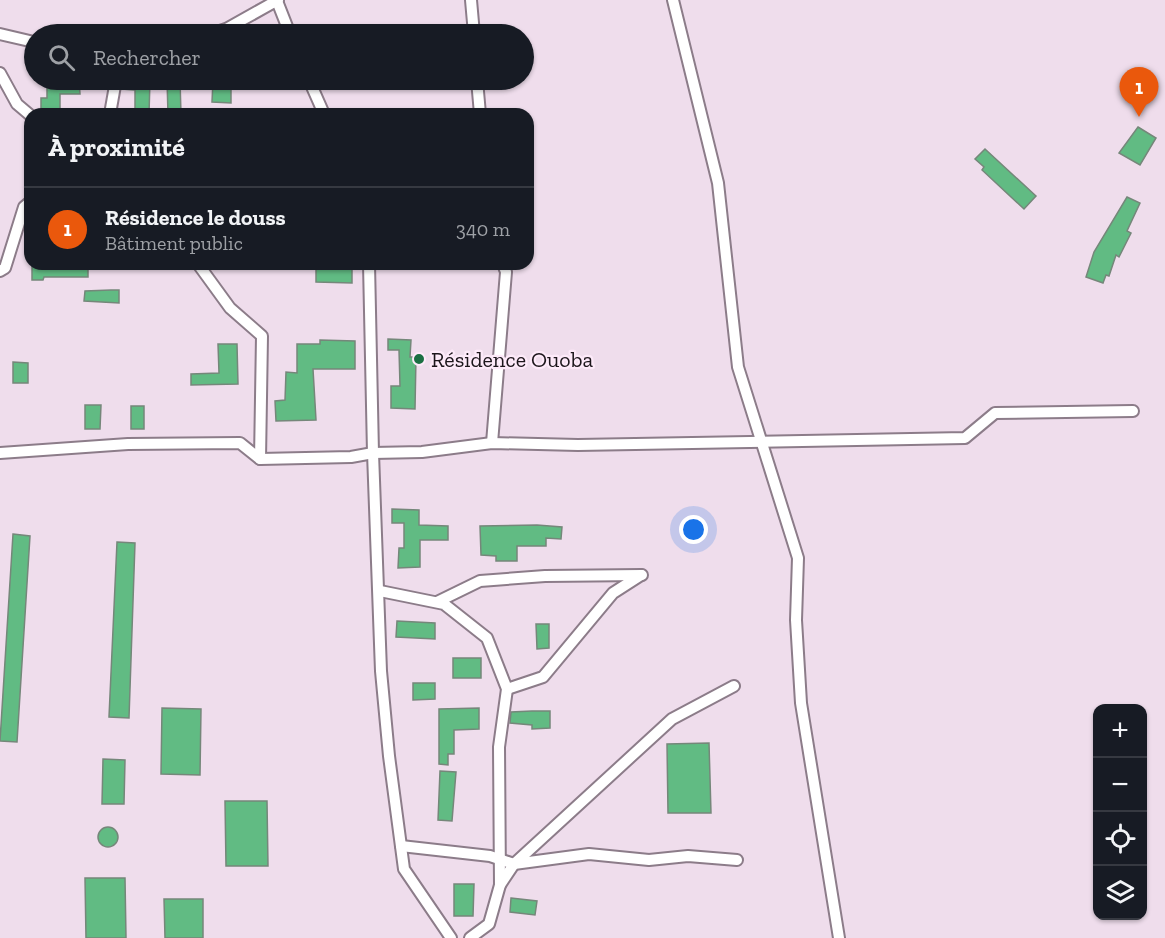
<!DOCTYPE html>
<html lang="fr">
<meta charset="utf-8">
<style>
body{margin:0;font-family:"Zilla Slab",serif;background:#20242c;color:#f1f3f6}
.controls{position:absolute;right:18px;bottom:18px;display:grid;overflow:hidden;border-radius:12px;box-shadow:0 2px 4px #0004}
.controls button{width:54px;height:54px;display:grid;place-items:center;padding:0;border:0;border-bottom:2px solid #363941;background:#171b24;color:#f1f3f6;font:30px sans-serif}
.you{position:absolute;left:694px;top:530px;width:21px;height:21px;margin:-15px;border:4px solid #fff;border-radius:50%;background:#1a73e8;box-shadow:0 0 0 9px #1a73e833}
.badge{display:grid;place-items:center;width:39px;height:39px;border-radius:50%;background:#ea580c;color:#fff;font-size:20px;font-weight:700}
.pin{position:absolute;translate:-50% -50px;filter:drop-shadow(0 2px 3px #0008)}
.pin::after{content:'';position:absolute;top:32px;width:21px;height:18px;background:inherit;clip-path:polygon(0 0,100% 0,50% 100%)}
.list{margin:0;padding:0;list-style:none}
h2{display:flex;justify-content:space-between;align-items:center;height:78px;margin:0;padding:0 24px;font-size:26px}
h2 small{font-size:20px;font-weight:400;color:#9ea1a6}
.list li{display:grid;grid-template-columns:39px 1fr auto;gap:18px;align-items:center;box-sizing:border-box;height:84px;padding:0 24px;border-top:2px solid #363941}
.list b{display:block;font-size:22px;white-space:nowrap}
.list p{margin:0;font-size:20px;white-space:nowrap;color:#9ea1a6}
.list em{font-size:20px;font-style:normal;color:#9ea1a6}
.icon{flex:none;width:33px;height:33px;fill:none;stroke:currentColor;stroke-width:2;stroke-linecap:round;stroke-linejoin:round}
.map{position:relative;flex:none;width:1165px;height:938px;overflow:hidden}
.search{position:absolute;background:#171b24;box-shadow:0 2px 4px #0004;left:24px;top:24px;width:510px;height:66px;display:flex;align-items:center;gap:15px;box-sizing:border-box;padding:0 21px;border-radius:33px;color:#9ea1a6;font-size:22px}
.panel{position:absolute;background:#171b24;box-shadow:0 2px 4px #0004;left:24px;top:108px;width:510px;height:162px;border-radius:18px}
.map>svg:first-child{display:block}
</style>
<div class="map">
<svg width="1165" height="938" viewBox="0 0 1165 938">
<rect width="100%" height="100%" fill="#efddec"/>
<g fill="#61bb83" stroke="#75877a" stroke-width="1.5">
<polygon points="47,80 79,80 80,94 60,94 60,114 41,114 41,98 47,98"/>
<polygon points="123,80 150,80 149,114 135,114 135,90 122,89"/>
<polygon points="167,80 180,80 181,114 168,114"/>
<polygon points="213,80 231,80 231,103 212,102"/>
<polygon points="1138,127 1156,138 1140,165 1119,153"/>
<polygon points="985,149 1036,196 1024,209 982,170 984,167 975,159"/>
<polygon points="1127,197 1140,203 1127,231 1131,233 1119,257 1116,255 1109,276 1106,275 1103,283 1086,277 1094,252"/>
<polygon points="32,264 88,264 88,277 44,277 43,280 32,280"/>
<polygon points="316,267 352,268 352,283 316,282"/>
<polygon points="111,290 119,290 119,303 84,301 85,291"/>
<polygon points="388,339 411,340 410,357 416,357 415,409 391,408 391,386 400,386 399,350 388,350"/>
<polygon points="320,340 355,341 355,369 313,369 316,420 276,421 275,401 285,400 286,372 297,373 297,344 320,344"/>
<polygon points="218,344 237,344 238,384 191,385 191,374 219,373"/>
<polygon points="13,362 28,363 28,383 13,383"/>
<polygon points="85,405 101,405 100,429 85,429"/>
<rect x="131" y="406" width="13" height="23"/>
<polygon points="392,509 419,510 419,525 448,526 448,540 420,540 420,567 398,568 399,548 404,548 404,523 392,523"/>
<polygon points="537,525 562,527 561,539 546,538 546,546 517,546 517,561 496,561 496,556 481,555 480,526"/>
<polygon points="13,534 30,536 17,742 0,741"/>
<polygon points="117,542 135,543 129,718 109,717"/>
<polygon points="397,621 435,623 435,639 396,637"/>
<polygon points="536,624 549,624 549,648 537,649"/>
<rect x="453" y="658" width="28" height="20"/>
<polygon points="413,683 435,683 435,699 413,700"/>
<polygon points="162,708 201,709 200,775 161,774"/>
<polygon points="479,708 479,729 454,730 454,754 448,754 448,765 439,764 439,709"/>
<polygon points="532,711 550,711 550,728 532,729 532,725 510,723 511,712"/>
<polygon points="709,743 711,813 668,813 667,744"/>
<polygon points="103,759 125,760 124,804 102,804"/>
<polygon points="440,771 456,772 452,821 438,820"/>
<polygon points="225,801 267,801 268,866 226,866"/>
<circle cx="108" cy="837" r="10"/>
<polygon points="85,878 125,878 126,938 86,938"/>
<polygon points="454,884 474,884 473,916 454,916"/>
<polygon points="511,898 537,901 535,915 510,912"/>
<polygon points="164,899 203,899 203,938 165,938"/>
</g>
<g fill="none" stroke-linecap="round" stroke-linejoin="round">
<g stroke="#8c7c89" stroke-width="14">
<g id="minor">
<polyline points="471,0 474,34"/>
<polyline points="673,0 718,183 738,367 798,558 796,620 801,703 839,938"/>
<polyline points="277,1 290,34"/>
<polyline points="0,34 34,42"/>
<polyline points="211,34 226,29 278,0"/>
<polyline points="0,73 17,104 30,115"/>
<polyline points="309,80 324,114"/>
<polyline points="477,80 480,114"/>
<polyline points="110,114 116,80"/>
<polyline points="198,264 230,308 262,336 260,459"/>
<polyline points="369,264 373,453 381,671 389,756 404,869 451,938"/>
<polyline points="0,271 5,268 24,207 30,202"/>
<polyline points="492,443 506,272 503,264"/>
<polyline points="0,453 128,444 240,443 260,459 351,457 373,453 422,452 492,443 578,445 965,438 995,413 1133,411"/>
<polyline points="380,591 444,604 487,638 507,689 499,747 500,885"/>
<polyline points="437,602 480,581 545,576 642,575"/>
<polyline points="507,689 543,677 613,593 641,575"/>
<polyline points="401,846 490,856 514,864 589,854 649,860 688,856 737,860"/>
<polyline points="470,938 489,924 500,885 514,864 672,719 734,686"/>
</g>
</g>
<use href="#minor" stroke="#fff" stroke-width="10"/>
</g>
<circle fill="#1a6f42" stroke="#fdeaf9" stroke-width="2" cx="419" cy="359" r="6"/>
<g text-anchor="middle" stroke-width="4.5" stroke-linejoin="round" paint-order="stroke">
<g font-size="22" fill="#1c161b" stroke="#fdeaf9" text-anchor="start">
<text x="431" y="367">Résidence Ouoba</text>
</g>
</g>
</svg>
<div class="controls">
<button>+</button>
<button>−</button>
<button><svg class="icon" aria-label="locate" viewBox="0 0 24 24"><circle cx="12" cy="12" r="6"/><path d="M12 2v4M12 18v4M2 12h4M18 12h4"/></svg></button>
<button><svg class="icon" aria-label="layers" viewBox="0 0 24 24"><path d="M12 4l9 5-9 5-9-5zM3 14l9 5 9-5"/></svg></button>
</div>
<div class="you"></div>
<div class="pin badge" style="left:1139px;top:117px">1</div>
<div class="search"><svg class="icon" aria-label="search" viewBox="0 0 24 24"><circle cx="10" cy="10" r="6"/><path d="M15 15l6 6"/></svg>Rechercher</div>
<section class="panel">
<h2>À proximité<small></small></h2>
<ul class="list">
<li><span class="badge">1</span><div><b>Résidence le douss</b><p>Bâtiment public</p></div><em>340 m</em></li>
</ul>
</section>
</div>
